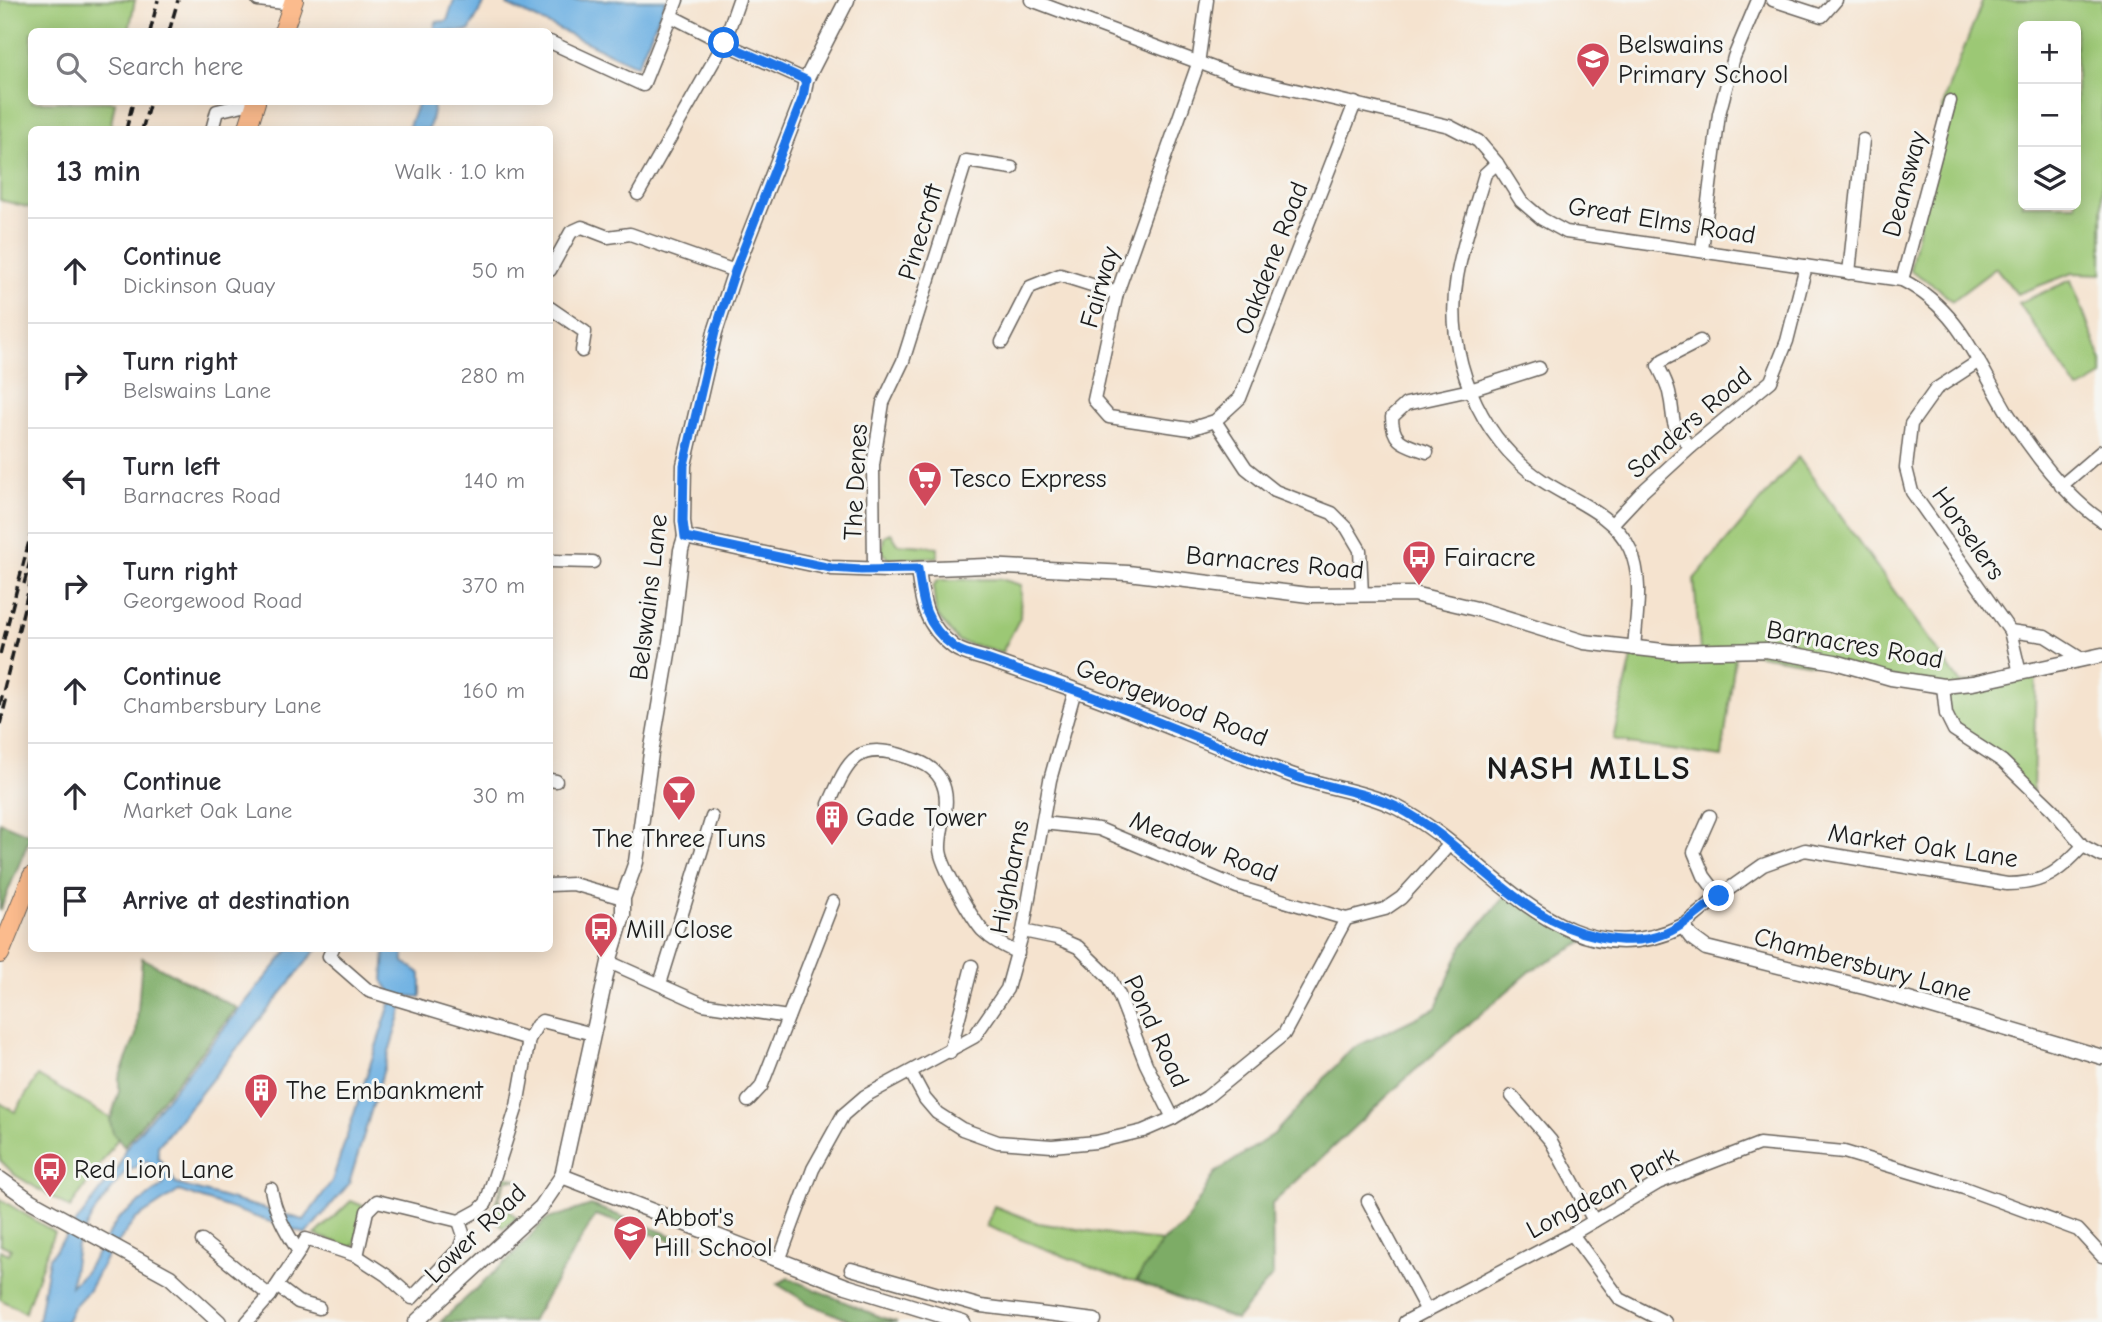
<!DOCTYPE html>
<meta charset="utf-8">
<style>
body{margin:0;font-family:"Comic Neue",sans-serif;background:#f2f2f3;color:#2b2b33}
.controls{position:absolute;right:21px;top:21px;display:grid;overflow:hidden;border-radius:10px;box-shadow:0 4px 18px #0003}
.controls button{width:63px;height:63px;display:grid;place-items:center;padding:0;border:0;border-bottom:2px solid #e1e1e2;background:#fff;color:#2b2b33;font:35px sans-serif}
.stop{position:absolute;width:21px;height:21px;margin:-16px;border:5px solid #1a73e8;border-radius:50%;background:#fff}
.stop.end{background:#1a73e8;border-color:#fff;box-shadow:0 2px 7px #0008}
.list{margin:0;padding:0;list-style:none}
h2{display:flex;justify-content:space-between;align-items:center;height:91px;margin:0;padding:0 28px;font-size:30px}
h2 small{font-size:23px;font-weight:400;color:#7c7c81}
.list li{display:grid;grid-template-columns:46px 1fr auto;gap:21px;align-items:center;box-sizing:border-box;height:105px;padding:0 28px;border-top:2px solid #e1e1e2}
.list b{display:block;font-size:26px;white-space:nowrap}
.list p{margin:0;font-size:23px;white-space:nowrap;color:#7c7c81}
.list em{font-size:23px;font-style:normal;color:#7c7c81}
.icon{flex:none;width:38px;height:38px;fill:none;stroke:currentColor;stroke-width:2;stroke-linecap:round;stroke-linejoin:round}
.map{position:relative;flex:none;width:2102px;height:1322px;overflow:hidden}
.search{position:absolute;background:#fff;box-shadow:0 4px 18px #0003;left:28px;top:28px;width:525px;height:77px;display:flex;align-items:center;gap:18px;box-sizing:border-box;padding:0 24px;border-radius:10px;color:#7c7c81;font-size:26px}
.panel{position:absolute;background:#fff;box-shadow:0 4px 18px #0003;left:28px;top:126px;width:525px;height:826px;border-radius:10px}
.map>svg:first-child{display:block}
</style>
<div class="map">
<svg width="2102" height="1322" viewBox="0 0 2102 1322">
<rect width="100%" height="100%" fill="#f6f6f2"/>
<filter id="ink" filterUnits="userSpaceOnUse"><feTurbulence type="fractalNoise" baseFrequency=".0143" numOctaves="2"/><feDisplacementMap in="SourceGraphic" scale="14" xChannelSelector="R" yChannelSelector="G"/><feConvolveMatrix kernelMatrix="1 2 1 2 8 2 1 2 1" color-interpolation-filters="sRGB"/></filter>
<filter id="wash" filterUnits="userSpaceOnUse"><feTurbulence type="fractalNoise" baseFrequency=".00686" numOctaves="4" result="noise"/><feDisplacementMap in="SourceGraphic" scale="28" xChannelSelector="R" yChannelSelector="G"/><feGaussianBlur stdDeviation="1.57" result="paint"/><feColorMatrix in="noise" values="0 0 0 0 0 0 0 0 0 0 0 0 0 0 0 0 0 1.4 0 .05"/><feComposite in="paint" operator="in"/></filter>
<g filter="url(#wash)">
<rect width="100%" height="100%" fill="#f5e3cf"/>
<g fill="#9cc875" stroke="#5c7248" stroke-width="2" fill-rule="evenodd">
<polygon points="0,0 135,0 129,31 32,32 32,102 115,102 110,129 32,130 31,208 0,200"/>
<path d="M1983 0H2102V274L2073 273 2017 294 1996 268 1952 301 1936 287 1910 270 1946 94ZM2023 26H2076V205H2023Z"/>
<polygon points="2071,280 2102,362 2102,376 2078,390 2019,303"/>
<polygon points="1798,457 1961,684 2036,669 2033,791 1954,730 1943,686 1736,651 1722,757 1628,744 1628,742 1613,739 1634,649 1700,651 1694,579"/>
<polygon points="891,533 898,544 938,547 938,557 888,559 882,551 884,536"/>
<polygon points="1001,579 1021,585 1020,618 1002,652 958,641 936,614 933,586 938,580"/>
<polygon points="38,1076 126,1127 70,1208 15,1175 0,1160 0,1103 15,1112"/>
<polygon points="500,1174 519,1180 507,1180 498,1200 517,1218 503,1228 491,1213 505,1179"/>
<polygon points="0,1199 54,1232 25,1313 0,1299 0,1250 9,1254 11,1249 0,1244"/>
<polygon points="351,1201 366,1207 355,1245 351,1247 315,1235"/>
<polygon points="994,1206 1038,1223 1162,1242 1136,1281 1123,1279 986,1226"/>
</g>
<g fill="#7dac66" stroke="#4c6441" stroke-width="2">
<polygon points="0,822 31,835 0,911"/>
<polygon points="1511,889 1590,939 1533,969 1413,1072 1272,1204 1273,1275 1236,1320 1136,1281 1162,1242 1184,1225 1215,1173 1274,1134 1351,1049 1436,1008 1462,946"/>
<polygon points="142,958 237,1008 124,1146 113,1133 110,1121 119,1091 119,1078 136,1035"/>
<polygon points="591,1205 697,1245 684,1245 596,1215 531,1322 440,1322 512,1256 545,1220"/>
<polygon points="788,1278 880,1317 897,1322 853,1322 810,1304 777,1284"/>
</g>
<g fill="#6db0e2" stroke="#44667f" stroke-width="2" fill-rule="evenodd">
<polygon points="454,0 486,0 469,31 434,31 436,22 447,21"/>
<polygon points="509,0 666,0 637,66 507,5"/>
<polygon points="418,102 435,102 429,129 408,129"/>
<path d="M289 949H317L158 1146V1158L168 1169 176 1184 304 1220 332 1181 393 995 383 981 385 949H403L404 962 421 974V997L406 996 349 1184 306 1234 179 1191 136 1219 106 1258 89 1290 73 1307 66 1322H38L49 1258 119 1167 125 1149ZM147 1161 165 1175 166 1180 162 1186 118 1219 85 1272 71 1286 77 1245 92 1216 124 1173Z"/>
</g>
</g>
<g filter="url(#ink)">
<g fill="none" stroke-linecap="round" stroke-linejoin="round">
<g stroke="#68625b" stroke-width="15">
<g id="minor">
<polyline points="258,0 293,4"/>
<path d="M1031 0 1235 76 1449 126 1478 141 1497 163 1521 201 1542 219 1566 232 1902 280C1959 309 1976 360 2007 412 2030 449 2066 497 2102 521"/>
<polyline points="1207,0 1198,64 1117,293 1094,400 1109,417 1190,429 1215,421 1240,398 1355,103"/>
<polyline points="1773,0 1822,16 1836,0"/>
<polyline points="671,16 724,43 806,80"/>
<polyline points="550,42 643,85 677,0"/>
<polyline points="212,130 217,111 256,102"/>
<path d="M1497 163 1485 174C1475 208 1463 242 1457 277 1444 352 1478 439 1543 481 1572 500 1615 515 1630 549 1644 580 1636 616 1634 649"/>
<polyline points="638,194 724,43 739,0"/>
<polyline points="1702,250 1719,114 1734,57 1758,0"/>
<polyline points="550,270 571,232 582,227 608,237 630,234 735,271"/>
<polyline points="1849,273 1863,140"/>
<polyline points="1902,280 1950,101"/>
<polyline points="550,308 585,332 582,351"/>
<polyline points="1002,342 1030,287 1060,275 1117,293"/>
<polyline points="1979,361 1936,389 1911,424 1906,468 1912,492 2010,631 2020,673"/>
<polyline points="1215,421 1246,468 1275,491 1332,513 1347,528 1360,550 1362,595"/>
<path d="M1691 447C1667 423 1676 421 1669 392 1667 383 1662 374 1658 366L1663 360 1700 341"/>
<path d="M1427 452C1406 444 1392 444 1392 417L1406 404 1470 390 1539 368"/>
<polyline points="2061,486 2102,451"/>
<polyline points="1612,524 1642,492 1691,447 1771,381 1787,341 1806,266"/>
<polyline points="550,561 593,562"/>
<polyline points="874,569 873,465 883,403 903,361 966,161 1012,168"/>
<polyline points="2010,631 2045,636 2080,658"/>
<polyline points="1943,686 1946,714 1954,730 2002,761 2053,810 2083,846 2102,856"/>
<polyline points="550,780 556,781"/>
<path d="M829 804C848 761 855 740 907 757 921 762 933 766 941 780 953 803 939 825 940 849 940 864 972 918 982 930 993 941 1005 947 1018 953"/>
<polyline points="1710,816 1694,852 1704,876 1719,896"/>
<polyline points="1043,823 1099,829 1237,887 1346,919"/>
<polyline points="550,885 573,884 623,898"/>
<path d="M1683 926 1719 896 1763 865 1805 850 2007 884C2044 884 2059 872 2083 846"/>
<polyline points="1023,931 1057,938 1078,947 1109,977 1119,995 1146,1064 1173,1118"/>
<polyline points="333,948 329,956 369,991 529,1039"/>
<polyline points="609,962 703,1004 788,1017"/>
<polyline points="660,984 712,817"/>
<polyline points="950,1052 972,966"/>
<polyline points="911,1073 925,1099 937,1113 962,1129 998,1142 1052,1146 1096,1142 1143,1131 1173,1118 1207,1097 1284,1034 1346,919 1385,909 1401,898 1450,844"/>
<polyline points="1512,1096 1551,1141 1594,1221"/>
<polyline points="748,1101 761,1087 833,902"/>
<polyline points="1368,1201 1427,1311"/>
<polyline points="1572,1234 1620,1299 1665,1322"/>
<polyline points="202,1241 270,1296"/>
<polyline points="299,1252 306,1239 357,1256 386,1275 412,1298 459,1249 464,1236 459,1221"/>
<polyline points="357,1256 367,1211 377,1201 459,1221 479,1210 486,1203 517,1106 529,1039 537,1025 542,1021 593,1034"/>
<polyline points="780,1258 813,1169 843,1115 865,1096 974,1037 1007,989 1023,931 1050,780 1075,690"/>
<polyline points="851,1269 981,1306 1095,1320 1094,1322"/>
<polyline points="277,1286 298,1302 319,1308"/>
<path d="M247 1322 270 1296 299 1252C286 1232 275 1213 271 1189"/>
<polyline points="1405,1322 1572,1234 1658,1183 1759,1144 1844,1152 1964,1188 2078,1230 2102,1256"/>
</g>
</g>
<g stroke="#68625b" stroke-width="17">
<g id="tertiary">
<polyline points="685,537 831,568 887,570 986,566 1128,573 1309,595 1413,594 1481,610 1584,642 1672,652 1766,650 1835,662 1891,678 1943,686 1973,683 2102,655"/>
<path d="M918 569C922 603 925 625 954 647 963 654 978 656 989 660 1014 669 1039 677 1064 686 1141 713 1215 747 1291 775 1326 788 1364 791 1398 808 1490 855 1563 985 1683 926L1691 937 1706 948 1868 988 2102 1057"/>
<polyline points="562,1176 846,1286 963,1322"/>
<polyline points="0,1179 31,1201 170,1277 219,1322"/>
<polyline points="416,1322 541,1207 562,1176 609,962 623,916 623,898 636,862 651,753 671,636 681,550 685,537 683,521 684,465 715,332 735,271 803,97 806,80 847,0"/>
</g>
</g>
<g stroke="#68625b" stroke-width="20">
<g id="primary">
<polyline points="283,32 294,0"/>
<polyline points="247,130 256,102"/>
<polyline points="0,954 32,876"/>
</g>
</g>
<use href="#minor" stroke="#fff" stroke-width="12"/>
<use href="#tertiary" stroke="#fff" stroke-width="14"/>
<use href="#primary" stroke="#fbbb8d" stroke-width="18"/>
<g stroke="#1c1c1c" stroke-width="3.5" stroke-dasharray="10 5" stroke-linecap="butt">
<polyline points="150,32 158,0"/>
<polyline points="169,32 178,0"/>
<polyline points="126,130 133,102"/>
<polyline points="142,130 150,102"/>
<polyline points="24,584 32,554"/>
<polyline points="0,654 32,530"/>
<polyline points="0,705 32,576"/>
<polyline points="0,724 7,697"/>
</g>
</g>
</g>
<g fill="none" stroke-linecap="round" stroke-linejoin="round" filter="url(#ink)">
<path stroke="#1a73e8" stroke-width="9" d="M724 43 806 80 803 97 735 271 715 332 684 465 683 521 685 537 831 568 861 570 918 569C922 603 925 625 954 647 963 654 978 656 989 660 1015 669 1042 679 1069 688 1144 714 1216 747 1291 775 1326 788 1364 791 1397 807 1471 845 1514 920 1600 937 1656 949 1679 929 1719 896"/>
</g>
<defs>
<g id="school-pin" transform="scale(1.75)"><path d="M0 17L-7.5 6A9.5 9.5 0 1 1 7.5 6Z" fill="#d1495b" stroke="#f6f6f2"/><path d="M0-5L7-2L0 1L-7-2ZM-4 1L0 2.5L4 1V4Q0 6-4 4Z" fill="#fff"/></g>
<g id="supermarket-pin" transform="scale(1.75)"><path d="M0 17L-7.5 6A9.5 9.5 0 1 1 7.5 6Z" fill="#d1495b" stroke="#f6f6f2"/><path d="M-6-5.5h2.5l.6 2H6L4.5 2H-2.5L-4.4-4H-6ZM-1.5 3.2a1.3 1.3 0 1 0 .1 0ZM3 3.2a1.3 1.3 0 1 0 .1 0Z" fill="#fff"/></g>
<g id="bus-pin" transform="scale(1.75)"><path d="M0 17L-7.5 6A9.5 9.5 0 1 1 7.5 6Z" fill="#d1495b" stroke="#f6f6f2"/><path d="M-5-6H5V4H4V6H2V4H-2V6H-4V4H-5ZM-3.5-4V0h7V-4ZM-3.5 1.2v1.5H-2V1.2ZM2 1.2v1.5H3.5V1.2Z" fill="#fff"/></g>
<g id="bar-pin" transform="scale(1.75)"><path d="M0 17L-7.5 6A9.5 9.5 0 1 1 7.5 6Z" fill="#d1495b" stroke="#f6f6f2"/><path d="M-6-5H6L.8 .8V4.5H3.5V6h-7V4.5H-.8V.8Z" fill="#fff"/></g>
<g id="building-pin" transform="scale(1.75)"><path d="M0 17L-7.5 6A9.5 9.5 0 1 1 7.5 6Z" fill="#d1495b" stroke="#f6f6f2"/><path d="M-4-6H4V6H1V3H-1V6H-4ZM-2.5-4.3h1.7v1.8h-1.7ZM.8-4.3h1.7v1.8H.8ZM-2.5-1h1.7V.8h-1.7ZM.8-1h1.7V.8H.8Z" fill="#fff"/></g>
</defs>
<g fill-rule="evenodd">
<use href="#school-pin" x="1593" y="59"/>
<use href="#supermarket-pin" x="925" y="478"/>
<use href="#bus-pin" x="1419" y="557"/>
<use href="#bar-pin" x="679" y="792"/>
<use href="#building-pin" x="832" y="817"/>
<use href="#bus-pin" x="601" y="929"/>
<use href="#building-pin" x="261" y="1090"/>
<use href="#bus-pin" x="50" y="1169"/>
<use href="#school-pin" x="630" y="1232"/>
</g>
<g text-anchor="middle" stroke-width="6" stroke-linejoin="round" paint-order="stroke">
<g font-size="26" fill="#1c1c1c" stroke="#f6f6f2" text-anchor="start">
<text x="1618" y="53">Belswains<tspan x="1618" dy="30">Primary School</tspan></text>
<text x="950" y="487">Tesco Express</text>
<text x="1444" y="566">Fairacre</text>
<text x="856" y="826">Gade Tower</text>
<text x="679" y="847" text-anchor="middle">The Three Tuns</text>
<text x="626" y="938">Mill Close</text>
<text x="286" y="1099">The Embankment</text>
<text x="74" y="1178">Red Lion Lane</text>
<text x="654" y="1226">Abbot's<tspan x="654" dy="30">Hill School</tspan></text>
</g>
<g font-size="26" fill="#1c1c1c" stroke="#f6f6f2">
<text transform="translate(1904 184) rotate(-75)" y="9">Deansway</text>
<text transform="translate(1662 220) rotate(9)" y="9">Great Elms Road</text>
<text transform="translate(920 232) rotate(-73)" y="9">Pinecroft</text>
<text transform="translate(1271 258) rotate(-69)" y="9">Oakdene Road</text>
<text transform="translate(1099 287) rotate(-74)" y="9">Fairway</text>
<text transform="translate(1689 422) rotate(-41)" y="9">Sanders Road</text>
<text transform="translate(855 482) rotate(-87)" y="9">The Denes</text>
<text transform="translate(1969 533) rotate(55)" y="9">Horselers</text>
<text transform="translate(1275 562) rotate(5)" y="9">Barnacres Road</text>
<text transform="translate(648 597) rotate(-83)" y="9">Belswains Lane</text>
<text transform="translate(1855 644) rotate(10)" y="9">Barnacres Road</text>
<text transform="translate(1172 702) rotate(21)" y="9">Georgewood Road</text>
<text transform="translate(1923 845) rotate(8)" y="9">Market Oak Lane</text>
<text transform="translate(1204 846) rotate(21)" y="9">Meadow Road</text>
<text transform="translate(1009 877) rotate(-79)" y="9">Highbarns</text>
<text transform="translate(1863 964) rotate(15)" y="9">Chambersbury Lane</text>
<text transform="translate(1157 1031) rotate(65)" y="9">Pond Road</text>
<text transform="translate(1602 1192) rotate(-28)" y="9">Longdean Park</text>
<text transform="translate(475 1233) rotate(-44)" y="9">Lower Road</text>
</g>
<g font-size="33" font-weight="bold" letter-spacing="2" fill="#1c1c1c" stroke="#f6f6f2">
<text x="1589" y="779">NASH MILLS</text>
</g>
</g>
</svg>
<div class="controls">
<button>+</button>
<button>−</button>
<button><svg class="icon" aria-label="layers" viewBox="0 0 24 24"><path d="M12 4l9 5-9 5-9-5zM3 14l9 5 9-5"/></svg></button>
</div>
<div class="stop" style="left:724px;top:43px"></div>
<div class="stop end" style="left:1719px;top:896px"></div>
<div class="search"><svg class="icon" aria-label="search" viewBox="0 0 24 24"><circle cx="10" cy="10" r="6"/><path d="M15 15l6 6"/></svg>Search here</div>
<section class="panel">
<h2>13 min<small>Walk · 1.0 km</small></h2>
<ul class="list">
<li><svg class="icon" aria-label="ahead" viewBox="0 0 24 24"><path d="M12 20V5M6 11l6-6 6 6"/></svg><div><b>Continue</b><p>Dickinson Quay</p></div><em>50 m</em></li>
<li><svg class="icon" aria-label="right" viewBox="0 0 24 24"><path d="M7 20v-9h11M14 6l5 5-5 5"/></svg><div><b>Turn right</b><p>Belswains Lane</p></div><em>280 m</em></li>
<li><svg class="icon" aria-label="left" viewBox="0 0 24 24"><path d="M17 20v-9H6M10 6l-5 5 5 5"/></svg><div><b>Turn left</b><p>Barnacres Road</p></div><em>140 m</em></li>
<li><svg class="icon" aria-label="right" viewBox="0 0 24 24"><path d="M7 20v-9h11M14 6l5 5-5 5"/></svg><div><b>Turn right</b><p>Georgewood Road</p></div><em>370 m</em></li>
<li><svg class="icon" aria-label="ahead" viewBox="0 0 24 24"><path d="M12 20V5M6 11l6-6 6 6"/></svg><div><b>Continue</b><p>Chambersbury Lane</p></div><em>160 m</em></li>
<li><svg class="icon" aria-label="ahead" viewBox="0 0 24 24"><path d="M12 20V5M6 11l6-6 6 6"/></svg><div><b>Continue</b><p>Market Oak Lane</p></div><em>30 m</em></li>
<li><svg class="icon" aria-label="arrive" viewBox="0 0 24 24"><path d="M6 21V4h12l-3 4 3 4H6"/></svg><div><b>Arrive at destination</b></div></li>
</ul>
</section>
</div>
